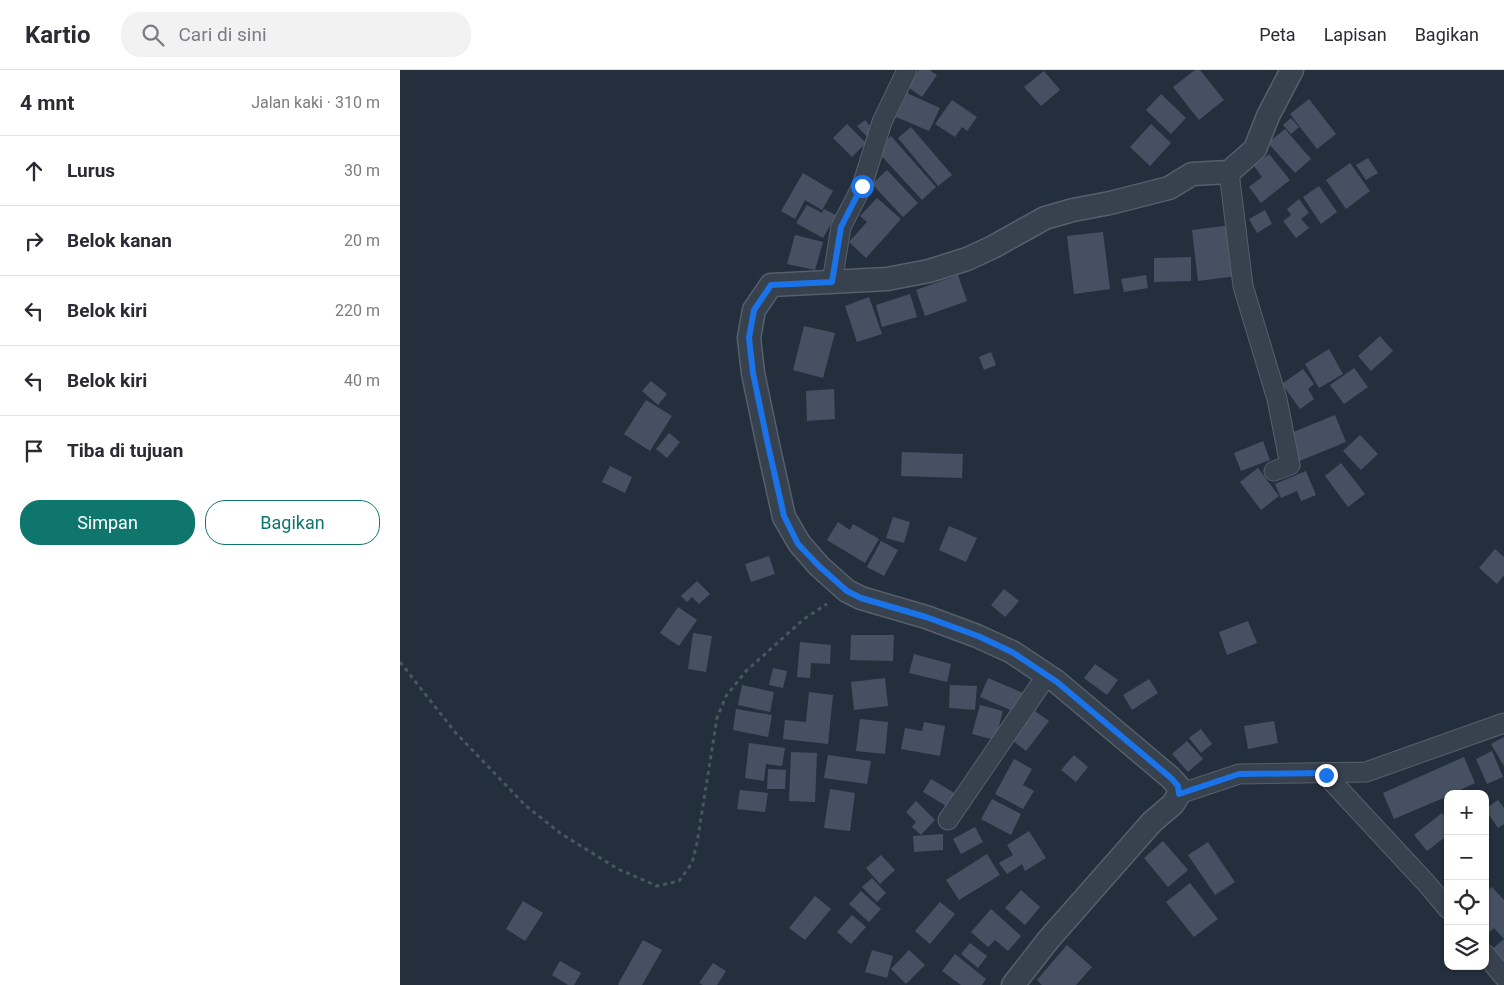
<!DOCTYPE html>
<html lang="id">
<meta charset="utf-8">
<style>
body{margin:0;font-family:Roboto,sans-serif;background:#f2f2f3;color:#2b2b33}
.controls{position:absolute;right:15px;bottom:15px;display:grid;overflow:hidden;border-radius:10px;box-shadow:0 1px 4px #0004}
.controls button{width:45px;height:45px;display:grid;place-items:center;padding:0;border:0;border-bottom:1px solid #e1e1e2;background:#fff;color:#2b2b33;font:25px sans-serif}
.stop{position:absolute;width:15px;height:15px;margin:-11px;border:4px solid #1a73e8;border-radius:50%;background:#fff}
.stop.end{background:#1a73e8;border-color:#fff;box-shadow:0 1px 5px #0008}
.list{margin:0;padding:0;list-style:none}
h2{display:flex;justify-content:space-between;align-items:center;height:65px;margin:0;padding:0 20px;font-size:21px}
h2 small{font-size:16px;font-weight:400;color:#7c7c81}
.list li{display:grid;grid-template-columns:32px 1fr auto;gap:15px;align-items:center;box-sizing:border-box;height:70px;padding:0 20px;border-top:1px solid #e1e1e2}
.list b{display:block;font-size:19px;white-space:nowrap}
.list em{font-size:16px;font-style:normal;color:#7c7c81}
.actions{display:flex;gap:10px;padding:15px 20px}
.actions a{flex:1;padding:11px 0;border:1px solid #0f766e;border-radius:20px;text-align:center;font-size:18px;color:#0f766e}
.actions .main{background:#0f766e;color:#fff}
.icon{flex:none;width:28px;height:28px;fill:none;stroke:currentColor;stroke-width:2;stroke-linecap:round;stroke-linejoin:round}
.map{position:relative;flex:none;width:1104px;height:915px;overflow:hidden}
header{display:flex;align-items:center;gap:30px;box-sizing:border-box;height:70px;padding:0 25px;background:#fff;border-bottom:1px solid #e1e1e2}
header strong{font-size:24px}
nav{display:flex;gap:28px;margin-inline-start:auto;font-size:18px}
.search{width:350px;height:45px;background:#f2f2f3;display:flex;align-items:center;gap:12px;box-sizing:border-box;padding:0 18px;border-radius:20px;color:#7c7c81;font-size:19px}
main{display:flex}
aside{flex:1;background:#fff}
.map>svg:first-child{display:block}
</style>
<header>
<strong>Kartio</strong>
<div class="search"><svg class="icon" aria-label="search" viewBox="0 0 24 24"><circle cx="10" cy="10" r="6"/><path d="M15 15l6 6"/></svg>Cari di sini</div>
<nav><a>Peta</a><a>Lapisan</a><a>Bagikan</a></nav>
</header>
<main>
<aside>
<h2>4 mnt<small>Jalan kaki · 310 m</small></h2>
<ul class="list">
<li><svg class="icon" aria-label="ahead" viewBox="0 0 24 24"><path d="M12 20V5M6 11l6-6 6 6"/></svg><div><b>Lurus</b></div><em>30 m</em></li>
<li><svg class="icon" aria-label="right" viewBox="0 0 24 24"><path d="M7 20v-9h11M14 6l5 5-5 5"/></svg><div><b>Belok kanan</b></div><em>20 m</em></li>
<li><svg class="icon" aria-label="left" viewBox="0 0 24 24"><path d="M17 20v-9H6M10 6l-5 5 5 5"/></svg><div><b>Belok kiri</b></div><em>220 m</em></li>
<li><svg class="icon" aria-label="left" viewBox="0 0 24 24"><path d="M17 20v-9H6M10 6l-5 5 5 5"/></svg><div><b>Belok kiri</b></div><em>40 m</em></li>
<li><svg class="icon" aria-label="arrive" viewBox="0 0 24 24"><path d="M6 21V4h12l-3 4 3 4H6"/></svg><div><b>Tiba di tujuan</b></div></li>
</ul>
<div class="actions"><a class="main">Simpan</a><a>Bagikan</a></div>
</aside>
<div class="map">
<svg width="1104" height="915" viewBox="0 0 1104 915">
<rect width="100%" height="100%" fill="#242f3e"/>
<g fill="#455162">
<polygon points="519,0 530,0 537,5 522,27 508,17"/>
<polygon points="795,0 800,0 824,30 799,50 773,17"/>
<polygon points="644,1 660,20 641,36 624,17"/>
<polygon points="507,23 540,38 529,61 496,47"/>
<polygon points="761,24 786,48 771,64 746,40"/>
<polygon points="909,29 936,64 917,79 890,44"/>
<polygon points="552,30 577,47 567,61 562,57 555,67 535,54"/>
<polygon points="891,48 899,57 891,64 883,55"/>
<polygon points="465,50 475,62 468,68 457,56"/>
<polygon points="447,54 466,73 452,87 433,68"/>
<polygon points="751,54 771,73 750,96 730,77"/>
<polygon points="511,57 552,105 538,116 498,68"/>
<polygon points="885,59 911,89 895,103 868,73"/>
<polygon points="491,66 536,117 522,130 476,80"/>
<polygon points="869,84 890,110 861,133 849,117 862,107 854,96"/>
<polygon points="968,88 978,103 966,110 956,95"/>
<polygon points="950,93 970,121 946,139 926,110"/>
<polygon points="487,100 518,133 503,147 472,114"/>
<polygon points="403,103 433,121 422,140 405,130 395,149 381,141"/>
<polygon points="919,116 937,142 921,154 903,127"/>
<polygon points="477,128 501,149 466,188 449,172 467,152 460,146"/>
<polygon points="899,129 909,143 901,149 909,158 896,168 883,151 891,145 887,139"/>
<polygon points="407,135 422,143 424,139 436,145 423,168 396,153"/>
<polygon points="865,140 872,154 857,163 849,149"/>
<polygon points="831,155 837,206 798,211 792,160"/>
<polygon points="703,162 710,219 674,224 667,166"/>
<polygon points="395,165 423,172 415,200 387,194"/>
<polygon points="791,187 791,211 754,212 754,188"/>
<polygon points="558,205 567,231 525,246 516,220"/>
<polygon points="746,205 748,218 724,222 721,209"/>
<polygon points="510,224 517,247 482,257 476,235"/>
<polygon points="469,227 482,264 457,272 445,236"/>
<polygon points="404,256 435,263 423,308 393,300"/>
<polygon points="980,266 993,281 971,301 958,286"/>
<polygon points="929,279 943,304 919,318 905,294"/>
<polygon points="591,282 596,295 584,300 579,287"/>
<polygon points="954,298 968,317 944,334 930,315"/>
<polygon points="903,299 914,314 908,319 914,329 900,339 882,314"/>
<polygon points="251,311 267,324 258,335 242,321"/>
<polygon points="434,319 435,349 407,351 406,321"/>
<polygon points="246,330 272,346 250,381 224,364"/>
<polygon points="935,345 946,372 897,392 886,365"/>
<polygon points="269,363 280,372 267,388 256,379"/>
<polygon points="960,365 978,384 961,400 943,381"/>
<polygon points="863,371 870,390 841,401 834,383"/>
<polygon points="502,382 563,384 562,408 501,406"/>
<polygon points="941,393 965,424 948,437 925,406"/>
<polygon points="210,396 232,407 225,423 202,412"/>
<polygon points="858,398 879,426 861,440 840,412"/>
<polygon points="906,401 916,425 901,431 897,421 881,428 875,414"/>
<polygon points="493,447 510,452 504,473 486,468"/>
<polygon points="438,452 450,460 453,454 479,469 465,493 427,470"/>
<polygon points="549,456 577,468 566,492 539,480"/>
<polygon points="481,471 498,480 484,506 467,497"/>
<polygon points="1095,479 1104,487 1104,505 1097,514 1079,498"/>
<polygon points="369,486 375,504 351,512 345,494"/>
<polygon points="297,511 310,524 299,534 292,527 287,532 281,526"/>
<polygon points="604,519 619,531 605,547 591,535"/>
<polygon points="278,537 297,550 279,576 260,563"/>
<polygon points="848,551 857,573 827,585 819,562"/>
<polygon points="293,563 312,566 306,602 288,599"/>
<polygon points="451,565 494,565 493,591 450,590"/>
<polygon points="400,572 431,575 430,594 411,593 410,608 397,607"/>
<polygon points="514,584 551,594 547,612 509,603"/>
<polygon points="695,594 718,610 707,625 684,608"/>
<polygon points="373,598 387,601 383,618 369,615"/>
<polygon points="485,608 488,636 454,640 451,612"/>
<polygon points="588,608 623,623 615,642 580,627"/>
<polygon points="749,609 758,623 732,640 723,625"/>
<polygon points="342,615 374,622 370,642 338,635"/>
<polygon points="550,615 577,616 575,640 549,638"/>
<polygon points="409,622 433,625 428,674 383,669 385,650 406,652"/>
<polygon points="580,635 603,641 595,670 572,664"/>
<polygon points="336,639 372,645 368,667 333,660"/>
<polygon points="635,641 649,651 626,681 612,670"/>
<polygon points="460,649 488,652 485,684 456,681"/>
<polygon points="874,651 878,673 848,679 844,656"/>
<polygon points="524,652 545,656 540,686 501,679 505,658 522,661"/>
<polygon points="801,659 812,674 801,683 789,668"/>
<polygon points="1104,667 1104,696 1091,674"/>
<polygon points="787,671 803,689 788,702 772,684"/>
<polygon points="349,673 385,678 382,696 366,694 364,711 345,708"/>
<polygon points="1092,681 1103,707 1087,714 1076,689"/>
<polygon points="391,682 417,683 415,732 389,731"/>
<polygon points="428,685 471,691 467,714 424,708"/>
<polygon points="674,685 688,697 676,712 661,700"/>
<polygon points="1064,687 1075,713 1052,724 1048,724 1048,726 994,749 983,723"/>
<polygon points="614,689 632,699 623,715 634,721 623,739 595,724"/>
<polygon points="368,699 386,700 385,719 367,719"/>
<polygon points="531,709 556,724 548,737 523,722"/>
<polygon points="430,719 455,723 450,761 424,758"/>
<polygon points="340,720 368,723 365,742 337,739"/>
<polygon points="592,729 621,744 611,765 581,749"/>
<polygon points="1098,730 1104,738 1104,754 1098,758 1085,739"/>
<polygon points="516,731 535,750 521,765 512,757 516,752 506,742"/>
<polygon points="1042,743 1048,750 1048,765 1027,781 1014,765"/>
<polygon points="575,757 583,772 561,784 553,769"/>
<polygon points="629,761 646,788 625,801 622,794 607,804 599,793 613,785 607,775"/>
<polygon points="543,764 543,780 514,782 513,766"/>
<polygon points="763,771 788,800 768,817 744,788"/>
<polygon points="808,772 835,812 815,825 788,785"/>
<polygon points="587,784 600,805 559,830 546,810"/>
<polygon points="481,785 495,800 480,814 466,798"/>
<polygon points="472,808 486,823 477,832 462,817"/>
<polygon points="790,813 818,849 794,867 766,832"/>
<polygon points="1092,817 1104,830 1104,897 1090,881 1104,869 1094,858 1085,866 1085,823"/>
<polygon points="621,820 640,837 625,855 605,838"/>
<polygon points="461,821 481,839 469,852 449,834"/>
<polygon points="415,826 431,839 405,870 389,858"/>
<polygon points="123,831 143,843 125,871 106,859"/>
<polygon points="540,832 555,844 530,874 515,861"/>
<polygon points="591,839 621,866 608,881 595,870 588,877 571,862"/>
<polygon points="452,845 466,857 451,874 437,862"/>
<polygon points="243,870 262,880 242,915 219,915 218,914"/>
<polygon points="570,873 587,886 578,898 561,884"/>
<polygon points="667,875 692,897 676,915 642,915 637,910"/>
<polygon points="472,880 493,886 487,908 465,902"/>
<polygon points="509,880 525,895 506,914 491,899"/>
<polygon points="555,884 586,909 582,915 561,915 542,901"/>
<polygon points="160,891 181,903 174,915 168,915 152,905"/>
<polygon points="313,893 326,901 317,915 303,915 299,913"/>
</g>
<g fill="none" stroke-linecap="round" stroke-linejoin="round">
<g stroke="#565f6c" stroke-width="21">
<g id="minor">
<polyline points="829,102 843,216 877,329 890,395 874,401"/>
<polyline points="432,212 441,157 462,116 482,52 507,0"/>
<polyline points="924,703 1027,814 1048,839"/>
<polyline points="779,724 839,704 966,702 1104,653"/>
<polyline points="548,750 647,605"/>
<polyline points="1085,884 1104,907"/>
</g>
</g>
<g stroke="#565f6c" stroke-width="25">
<polyline id="tertiary" points="613,915 649,869 752,752 773,734 779,724 778,716 771,708 657,612 612,582 577,566 526,547 461,528 447,521 419,496 399,473 384,447 368,375 353,303 349,268 354,240 371,215 487,209 529,201 567,189 593,177 645,148 673,140 710,133 769,118 792,104 829,102 855,79 868,46 892,0"/>
</g>
<polyline stroke="#44595c" stroke-width="3" stroke-dasharray="4 4" stroke-linecap="butt" points="0,592 55,662 125,735 160,763 218,799 257,816 279,811 292,793 297,773 317,648 326,626 346,601 404,549 427,534"/>
<use href="#minor" stroke="#38414e" stroke-width="19"/>
<use href="#tertiary" stroke="#38414e" stroke-width="22"/>
</g>
<g fill="none" stroke-linecap="round" stroke-linejoin="round">
<polyline stroke="#1a73e8" stroke-width="6" points="462,116 441,157 432,212 371,215 354,240 349,268 353,303 368,375 384,446 398,474 419,496 447,521 461,528 526,547 578,566 612,582 657,612 771,708 778,716 779,724 839,704 924,703 926,705"/>
</g>
</svg>
<div class="controls">
<button>+</button>
<button>−</button>
<button><svg class="icon" aria-label="locate" viewBox="0 0 24 24"><circle cx="12" cy="12" r="6"/><path d="M12 2v4M12 18v4M2 12h4M18 12h4"/></svg></button>
<button><svg class="icon" aria-label="layers" viewBox="0 0 24 24"><path d="M12 4l9 5-9 5-9-5zM3 14l9 5 9-5"/></svg></button>
</div>
<div class="stop" style="left:462px;top:116px"></div>
<div class="stop end" style="left:926px;top:705px"></div>
</div>
</main>
